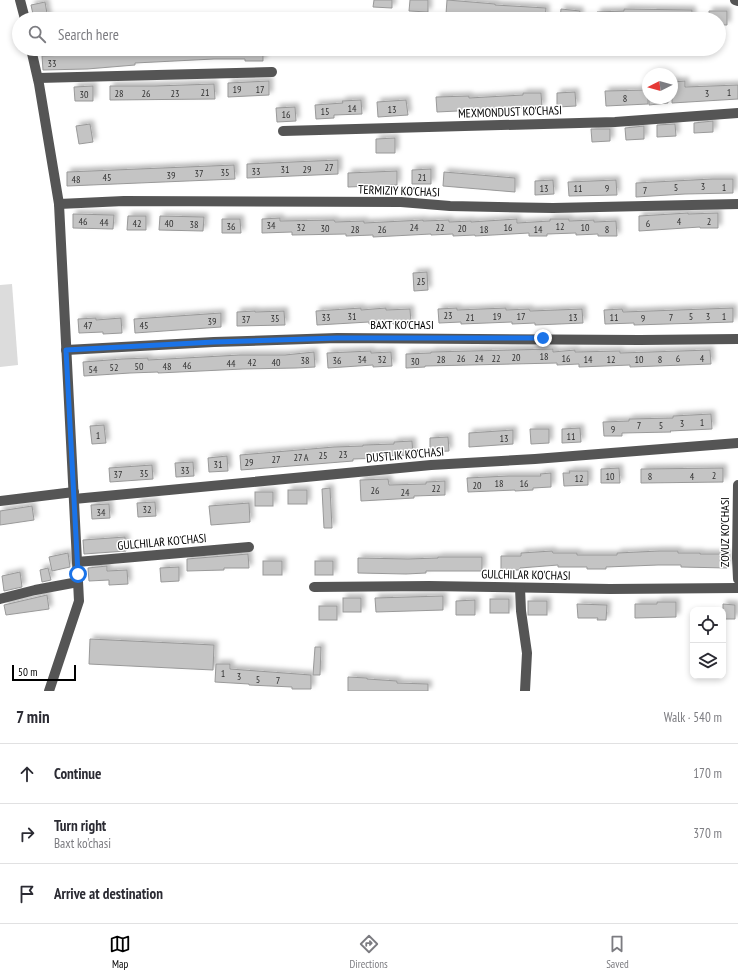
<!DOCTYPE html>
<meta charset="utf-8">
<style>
body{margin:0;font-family:"PT Sans Narrow",sans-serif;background:#f7f7f7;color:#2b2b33}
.controls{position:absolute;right:12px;bottom:12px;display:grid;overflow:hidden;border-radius:8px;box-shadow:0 2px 6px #0003}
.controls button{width:36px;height:36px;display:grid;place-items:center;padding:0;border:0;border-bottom:1px solid #e1e1e2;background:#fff;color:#2b2b33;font:20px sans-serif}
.compass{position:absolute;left:642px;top:68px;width:36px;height:36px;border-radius:50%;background:#fff;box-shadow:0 2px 6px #0003;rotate:264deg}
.scale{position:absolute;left:12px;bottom:10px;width:64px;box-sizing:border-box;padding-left:4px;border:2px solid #000;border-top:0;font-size:11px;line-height:14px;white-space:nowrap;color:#000;-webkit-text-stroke:3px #fff;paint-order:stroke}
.stop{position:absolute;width:12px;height:12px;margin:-9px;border:3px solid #1a73e8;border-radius:50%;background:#fff}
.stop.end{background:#1a73e8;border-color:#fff;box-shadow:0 1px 4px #0008}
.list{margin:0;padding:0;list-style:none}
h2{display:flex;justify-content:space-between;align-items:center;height:52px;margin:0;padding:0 16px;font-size:17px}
h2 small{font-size:13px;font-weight:400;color:#7c7c81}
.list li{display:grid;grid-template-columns:26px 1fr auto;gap:12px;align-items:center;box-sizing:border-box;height:60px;padding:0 16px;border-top:1px solid #e1e1e2}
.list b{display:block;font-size:15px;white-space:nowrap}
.list p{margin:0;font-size:13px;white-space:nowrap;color:#7c7c81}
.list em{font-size:13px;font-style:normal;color:#7c7c81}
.icon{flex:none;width:22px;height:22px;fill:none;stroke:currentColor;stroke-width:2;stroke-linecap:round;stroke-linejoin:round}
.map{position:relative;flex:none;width:738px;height:691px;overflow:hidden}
.search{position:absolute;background:#fff;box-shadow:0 2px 6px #0003;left:12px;right:12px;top:12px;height:44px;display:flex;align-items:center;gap:10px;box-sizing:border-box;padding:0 14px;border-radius:22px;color:#7c7c81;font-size:15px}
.sheet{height:232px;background:#fff}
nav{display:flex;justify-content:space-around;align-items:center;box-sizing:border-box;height:56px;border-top:1px solid #e1e1e2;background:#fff;font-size:11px;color:#7c7c81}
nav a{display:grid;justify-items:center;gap:2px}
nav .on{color:#000}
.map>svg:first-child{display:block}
</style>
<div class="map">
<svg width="738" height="691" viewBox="0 0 738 691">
<defs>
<filter id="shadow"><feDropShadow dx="3.5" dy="-3.5" stdDeviation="2" flood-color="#0004"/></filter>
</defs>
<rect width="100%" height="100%" fill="#fff"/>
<polygon fill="#dcdcdc" points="12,284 18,365 0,367 0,285"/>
<g fill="#c4c4c4" stroke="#999" filter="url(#shadow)">
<polygon points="374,0 392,0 392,8 373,7"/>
<polygon points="410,0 428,0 428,12 409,11"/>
<polygon points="447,0 495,4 495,5 546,8 545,19 499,19 476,17 476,16 446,14"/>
<polygon points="45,2 48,19 34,19 31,5"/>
<polygon points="561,9 580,11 579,19 560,19"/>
<polygon points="624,9 692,10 692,19 597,19 597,12 624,11"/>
<polygon points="709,11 727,11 727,25 719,25 719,19 709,19"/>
<polygon points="142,49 263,49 263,61 245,61 245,59 214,59 135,63 135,65 87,69 43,70 42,56 94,54 142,50"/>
<polygon points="269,81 269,95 228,97 228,83"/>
<polygon points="685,81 685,87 738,85 738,99 672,103 672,82"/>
<polygon points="214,84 215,99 110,100 110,86 155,86"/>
<polygon points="93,86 93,101 75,101 74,87"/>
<polygon points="648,90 648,104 606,106 605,91"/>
<polygon points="575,92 576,106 557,107 557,93"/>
<polygon points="523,93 541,93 542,107 478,111 478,110 437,112 436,97 469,96 469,98 523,95"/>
<polygon points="649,98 668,98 668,103 649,105"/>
<polygon points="361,100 362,114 334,115 334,118 316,119 315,105 343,103 342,101"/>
<polygon points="406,100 408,115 378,117 377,102"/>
<polygon points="295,107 296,121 277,122 276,108"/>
<polygon points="713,121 713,132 694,133 694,123"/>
<polygon points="90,124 93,142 79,144 76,126"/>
<polygon points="675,124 676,136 657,137 657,125"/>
<polygon points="644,126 644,139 626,140 625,128"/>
<polygon points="591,129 610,129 610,141 592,142"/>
<polygon points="395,138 395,153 376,153 376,139"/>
<polygon points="338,160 338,174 247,178 247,164"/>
<polygon points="234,165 235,179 67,186 67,172"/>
<polygon points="431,169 431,184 412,184 412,170"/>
<polygon points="397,171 397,185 348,187 348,173"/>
<polygon points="444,172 515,178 515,192 443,186"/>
<polygon points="712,179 733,179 733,193 685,194 636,197 636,183"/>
<polygon points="553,180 554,194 535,195 535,181"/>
<polygon points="616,180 617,195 569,196 568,182"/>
<polygon points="688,213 688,214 718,213 718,228 700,228 700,227 639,231 639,216"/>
<polygon points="73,214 114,215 113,229 73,228"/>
<polygon points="128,216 146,216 146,230 127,230"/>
<polygon points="160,216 204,217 203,231 159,230"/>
<polygon points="280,218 280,221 334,220 335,222 364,221 364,223 423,220 423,221 449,220 449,222 471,221 471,222 517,219 517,223 550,221 550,219 569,219 569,221 594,220 594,222 616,221 617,236 598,236 598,234 576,235 576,233 547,234 547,236 529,236 529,233 475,236 475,235 453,236 453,234 431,235 431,234 373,237 373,235 346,236 346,234 292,235 292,232 262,233 262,219"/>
<polygon points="222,219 240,219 241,233 222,233"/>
<polygon points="427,272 428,290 414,291 413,273"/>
<polygon points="361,308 361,310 386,308 386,310 410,309 411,323 393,324 393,322 369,324 369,322 317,325 316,311"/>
<polygon points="457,308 457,310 506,308 506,310 529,309 530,311 582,309 583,323 535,325 535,323 512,324 512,322 461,324 461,322 439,323 438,309"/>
<polygon points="733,308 733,322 634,325 634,323 605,324 604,310 622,309 623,312"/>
<polygon points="255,311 255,312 284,311 285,325 237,326 237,312"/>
<polygon points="221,313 221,327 135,333 134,319"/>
<polygon points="96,318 96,320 121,318 122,333 103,334 103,332 79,333 78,319"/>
<polygon points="553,349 553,352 575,350 575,352 620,351 620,353 710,350 711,364 630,367 630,365 579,367 579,364 557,365 557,363 425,366 425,367 406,368 406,354 431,353 431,352"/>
<polygon points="371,351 371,353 391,352 392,366 373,367 373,365 328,368 327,353"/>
<polygon points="314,352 315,367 296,368 243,369 158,373 158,372 130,373 84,376 83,362 122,359 148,358 148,360 240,355 285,355"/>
<polygon points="711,414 712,429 670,431 671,432 622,433 622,436 604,436 603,422 629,421 629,419 673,418 673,416"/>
<polygon points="104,425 106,443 92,444 90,426"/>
<polygon points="580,428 581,442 562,443 562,429"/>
<polygon points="530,429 549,429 549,443 531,444"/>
<polygon points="513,430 513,444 469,447 469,433"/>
<polygon points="448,437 449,451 430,452 430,438"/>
<polygon points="412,441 413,455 382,456 382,458 353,459 353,461 241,470 240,455 334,447 363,446 363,445 394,444 394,442"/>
<polygon points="227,456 228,471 209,472 208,458"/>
<polygon points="193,462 194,476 176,477 175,463"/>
<polygon points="152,465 153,479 110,482 109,468"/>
<polygon points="619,468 620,483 601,483 601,469"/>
<polygon points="723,468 723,482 641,483 641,469"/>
<polygon points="569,471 588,471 588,485 564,486 563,473 570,473"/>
<polygon points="551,473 551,487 533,488 533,490 515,491 515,490 468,492 467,478 508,476 541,476 540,474"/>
<polygon points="388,479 389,485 426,484 426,482 445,481 445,495 414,496 414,498 361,501 360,480"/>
<polygon points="330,488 332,528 324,528 322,489"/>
<rect x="288" y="490" width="19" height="14"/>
<rect x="255" y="492" width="18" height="14"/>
<polygon points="155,502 156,516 138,517 137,503"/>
<polygon points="249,503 250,522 211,525 209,506"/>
<polygon points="109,504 110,518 92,519 91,505"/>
<polygon points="32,506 34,520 0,525 0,511"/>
<polygon points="125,537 126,551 84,554 83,540"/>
<polygon points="552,551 553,553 577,553 577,555 617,555 617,553 659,551 678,551 678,553 700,553 700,554 727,554 727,568 681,567 681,565 658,565 606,567 606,569 587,569 587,567 558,567 558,565 520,568 520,570 501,570 501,556 521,556 521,553"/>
<polygon points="68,553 70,567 52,571 49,557"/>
<polygon points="248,554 249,568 224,568 224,570 187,571 187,559"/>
<polygon points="438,557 482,557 482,571 426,571 426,573 406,574 358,573 358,558 408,559 438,558"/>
<rect x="263" y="561" width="19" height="14"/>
<rect x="315" y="561" width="18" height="14"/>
<polygon points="107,566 107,571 127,570 128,584 109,585 109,580 89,581 88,568"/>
<polygon points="179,567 179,581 161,582 160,568"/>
<polygon points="48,568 51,580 42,582 40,570"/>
<polygon points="20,572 22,587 4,591 2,576"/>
<polygon points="47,595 49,609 6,615 4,605"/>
<polygon points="443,596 443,610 376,612 375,598"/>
<rect x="343" y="598" width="18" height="14"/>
<rect x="490" y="599" width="19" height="14"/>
<polygon points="475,600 475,615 456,615 456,601"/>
<rect x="528" y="601" width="19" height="14"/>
<polygon points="657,602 676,602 676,617 635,618 635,604 657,604"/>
<polygon points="577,604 607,605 606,620 597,620 598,618 578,618"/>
<polygon points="723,604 735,605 735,619 723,619"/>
<rect x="319" y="606" width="18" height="14"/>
<polygon points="90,639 214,645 213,670 89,664"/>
<polygon points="315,647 321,647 320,675 313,675"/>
<polygon points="216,664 230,664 230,669 311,675 311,689 292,689 292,687 249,685 249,684 215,682"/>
<polygon points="348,677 367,678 367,679 397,681 397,683 428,684 428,691 348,691"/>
</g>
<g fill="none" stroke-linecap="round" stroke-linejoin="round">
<g stroke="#555" stroke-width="10">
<polyline points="20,0 25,19"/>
<polyline points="735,0 738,1"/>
<polyline points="31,49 39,84 59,204 79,601 49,691"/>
<polyline points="38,78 272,72"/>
<polyline points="283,131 615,122 738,113"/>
<polyline points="59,204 124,201 401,202 450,206 553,208 738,204"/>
<polyline points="66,350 214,342 337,338 640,340 738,339"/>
<polyline points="738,485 737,558 738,579"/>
<polyline points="74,499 431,465 535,459 738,443"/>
<polyline points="0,501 74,492"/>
<polyline points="77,562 249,547"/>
<polyline points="314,587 429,586 610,589 738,588"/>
<polyline points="520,588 521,611 527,653 525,691"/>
<polyline points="0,599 35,590 78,582"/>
</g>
</g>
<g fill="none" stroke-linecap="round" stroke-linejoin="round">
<polyline stroke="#1a73e8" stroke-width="5" points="78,574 66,350 214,342 337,338 543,338"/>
</g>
<g text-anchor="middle" stroke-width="3" stroke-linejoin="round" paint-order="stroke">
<g font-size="10" fill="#313131">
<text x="52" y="67">33</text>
<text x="237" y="93">19</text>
<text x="260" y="93">17</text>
<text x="205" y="96">21</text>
<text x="729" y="96">1</text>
<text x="119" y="97">28</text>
<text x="146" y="97">26</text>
<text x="175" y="97">23</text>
<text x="707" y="97">3</text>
<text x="84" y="98">30</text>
<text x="625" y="102">8</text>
<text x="352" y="112">14</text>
<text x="392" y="113">13</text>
<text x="325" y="115">15</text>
<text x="286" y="118">16</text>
<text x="329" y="171">27</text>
<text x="285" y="173">31</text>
<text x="307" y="173">29</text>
<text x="256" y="175">33</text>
<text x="225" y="176">35</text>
<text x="199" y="177">37</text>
<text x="171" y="179">39</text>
<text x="107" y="181">45</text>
<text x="422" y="181">21</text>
<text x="76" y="183">48</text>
<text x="703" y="190">3</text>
<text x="676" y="191">5</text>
<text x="724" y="191">1</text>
<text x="544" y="192">13</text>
<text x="578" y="192">11</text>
<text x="607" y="192">9</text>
<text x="645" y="194">7</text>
<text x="83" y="225">46</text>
<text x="679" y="225">4</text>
<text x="709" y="225">2</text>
<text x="104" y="226">44</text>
<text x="137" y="227">42</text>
<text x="169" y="227">40</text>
<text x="648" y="227">6</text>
<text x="194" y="228">38</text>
<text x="271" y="229">34</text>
<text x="231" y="230">36</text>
<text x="560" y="230">12</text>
<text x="301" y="231">32</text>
<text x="414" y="231">24</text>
<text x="440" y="231">22</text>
<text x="508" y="231">16</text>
<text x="585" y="231">10</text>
<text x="325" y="232">30</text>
<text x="462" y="232">20</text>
<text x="355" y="233">28</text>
<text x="382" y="233">26</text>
<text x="484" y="233">18</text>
<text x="538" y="233">14</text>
<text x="607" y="233">8</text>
<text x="421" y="285">25</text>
<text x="448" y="319">23</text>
<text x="352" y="320">31</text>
<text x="497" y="320">19</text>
<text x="521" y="320">17</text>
<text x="691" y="320">5</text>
<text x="708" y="320">3</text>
<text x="724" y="320">1</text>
<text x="326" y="321">33</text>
<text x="470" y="321">21</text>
<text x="573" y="321">13</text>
<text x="614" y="321">11</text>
<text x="671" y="321">7</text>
<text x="275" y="322">35</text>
<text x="643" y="322">9</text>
<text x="246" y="323">37</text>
<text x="212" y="325">39</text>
<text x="88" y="329">47</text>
<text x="144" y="329">45</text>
<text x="544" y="360">18</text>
<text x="516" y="361">20</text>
<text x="461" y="362">26</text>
<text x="479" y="362">24</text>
<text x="496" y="362">22</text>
<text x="566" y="362">16</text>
<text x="678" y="362">6</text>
<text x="702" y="362">4</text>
<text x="362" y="363">34</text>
<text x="382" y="363">32</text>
<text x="441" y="363">28</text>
<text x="588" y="363">14</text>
<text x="611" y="363">12</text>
<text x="639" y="363">10</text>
<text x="660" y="363">8</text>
<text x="305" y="364">38</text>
<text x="337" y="364">36</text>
<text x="415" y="365">30</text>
<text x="252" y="366">42</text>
<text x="276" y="366">40</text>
<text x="231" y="367">44</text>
<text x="187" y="369">46</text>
<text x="139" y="370">50</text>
<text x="167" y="370">48</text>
<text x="114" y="371">52</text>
<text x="93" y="373">54</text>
<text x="702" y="426">1</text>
<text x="682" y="427">3</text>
<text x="639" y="429">7</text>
<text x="661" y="429">5</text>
<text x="613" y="433">9</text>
<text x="98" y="439">1</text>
<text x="571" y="440">11</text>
<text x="504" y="442">13</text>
<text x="343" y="458">23</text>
<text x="323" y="459">25</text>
<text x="301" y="461">27 А</text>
<text x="276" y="463">27</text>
<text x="249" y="466">29</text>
<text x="218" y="468">31</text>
<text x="185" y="474">33</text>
<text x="144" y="477">35</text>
<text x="118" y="478">37</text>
<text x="714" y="479">2</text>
<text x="610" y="480">10</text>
<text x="650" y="480">8</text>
<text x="692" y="480">4</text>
<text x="579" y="482">12</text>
<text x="499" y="487">18</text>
<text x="524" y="487">16</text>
<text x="477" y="489">20</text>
<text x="436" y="492">22</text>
<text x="375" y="494">26</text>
<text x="405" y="496">24</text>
<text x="147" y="513">32</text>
<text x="101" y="516">34</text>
<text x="223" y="677">1</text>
<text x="239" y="680">3</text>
<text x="258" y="683">5</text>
<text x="278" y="684">7</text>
</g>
<g font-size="12" fill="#000" stroke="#fff">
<text transform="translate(510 112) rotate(-2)" y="4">MEXMONDUST KO'CHASI</text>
<text transform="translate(399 191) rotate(2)" y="4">TERMIZIY KO'CHASI</text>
<text x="402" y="329">BAXT KO'CHASI</text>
<text transform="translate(405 455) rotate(-5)" y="4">DUSTLIK KO'CHASI</text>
<text transform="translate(725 532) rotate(-90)" y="4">ZOVUZ KO'CHASI</text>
<text transform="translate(162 542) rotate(-5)" y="4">GULCHILAR KO'CHASI</text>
<text transform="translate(526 575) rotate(1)" y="4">GULCHILAR KO'CHASI</text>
</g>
</g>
</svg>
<div class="controls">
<button><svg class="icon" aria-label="locate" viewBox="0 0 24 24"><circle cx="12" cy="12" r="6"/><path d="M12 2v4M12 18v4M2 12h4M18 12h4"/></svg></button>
<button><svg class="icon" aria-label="layers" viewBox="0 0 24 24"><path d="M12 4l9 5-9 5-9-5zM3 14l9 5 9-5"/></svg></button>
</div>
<svg class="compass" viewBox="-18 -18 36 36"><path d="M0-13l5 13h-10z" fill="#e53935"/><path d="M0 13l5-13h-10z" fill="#7c7c81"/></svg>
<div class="scale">50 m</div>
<div class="stop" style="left:78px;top:574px"></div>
<div class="stop end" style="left:543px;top:338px"></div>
<div class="search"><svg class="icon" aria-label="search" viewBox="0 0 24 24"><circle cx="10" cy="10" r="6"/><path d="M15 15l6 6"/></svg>Search here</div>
</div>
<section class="sheet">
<h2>7 min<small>Walk · 540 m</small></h2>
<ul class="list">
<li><svg class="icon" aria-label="ahead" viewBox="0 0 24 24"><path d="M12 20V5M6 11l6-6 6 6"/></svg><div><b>Continue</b></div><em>170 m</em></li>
<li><svg class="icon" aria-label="right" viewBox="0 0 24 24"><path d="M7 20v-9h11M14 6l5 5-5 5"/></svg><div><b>Turn right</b><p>Baxt ko'chasi</p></div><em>370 m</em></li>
<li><svg class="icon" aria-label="arrive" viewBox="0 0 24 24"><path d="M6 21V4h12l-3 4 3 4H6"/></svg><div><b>Arrive at destination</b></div></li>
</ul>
</section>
<nav>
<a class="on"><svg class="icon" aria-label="map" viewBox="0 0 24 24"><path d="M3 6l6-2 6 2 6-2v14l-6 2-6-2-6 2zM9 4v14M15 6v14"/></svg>Map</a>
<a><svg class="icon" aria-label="directions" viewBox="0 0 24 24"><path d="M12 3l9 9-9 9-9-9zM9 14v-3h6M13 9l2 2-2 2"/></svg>Directions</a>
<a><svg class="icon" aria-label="saved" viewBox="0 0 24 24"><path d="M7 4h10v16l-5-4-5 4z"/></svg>Saved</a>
</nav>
